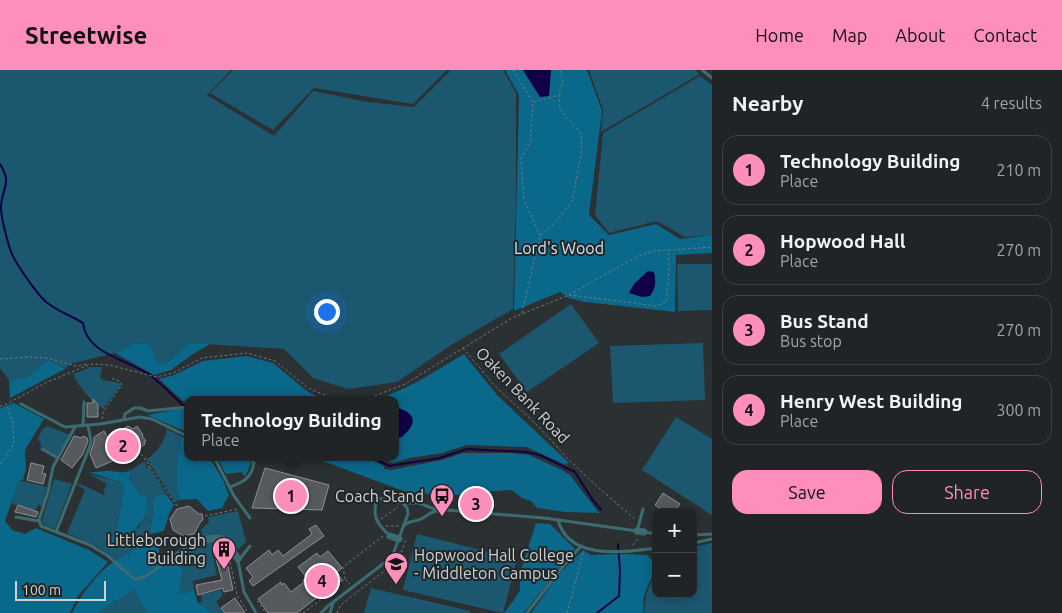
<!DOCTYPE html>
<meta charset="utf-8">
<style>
body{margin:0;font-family:Ubuntu,sans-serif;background:#2d3032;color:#f1f3f6}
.controls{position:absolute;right:15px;bottom:15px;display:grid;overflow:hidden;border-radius:10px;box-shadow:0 2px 12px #0003}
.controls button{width:45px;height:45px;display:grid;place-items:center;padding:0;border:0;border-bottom:1px solid #3d4143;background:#202426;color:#f1f3f6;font:25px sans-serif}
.scale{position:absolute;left:15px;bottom:12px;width:91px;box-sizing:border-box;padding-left:5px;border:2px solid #cfd2d3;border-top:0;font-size:14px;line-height:18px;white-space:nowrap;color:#cfd2d3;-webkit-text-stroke:4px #212628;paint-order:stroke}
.you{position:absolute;left:326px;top:241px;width:18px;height:18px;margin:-12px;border:4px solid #fff;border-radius:50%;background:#1a73e8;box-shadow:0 0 0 8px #1a73e833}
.badge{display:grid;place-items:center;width:32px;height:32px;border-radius:50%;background:#fe8ebc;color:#111;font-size:16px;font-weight:700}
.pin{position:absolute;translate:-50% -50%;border:2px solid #fff;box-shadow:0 1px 5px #0006}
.popup{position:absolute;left:184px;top:326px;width:215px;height:65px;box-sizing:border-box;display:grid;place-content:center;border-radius:10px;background:#202426;filter:drop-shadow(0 1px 4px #0005);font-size:16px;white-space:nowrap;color:#a2a4a7}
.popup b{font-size:19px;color:#f1f3f6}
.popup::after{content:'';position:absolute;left:50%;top:100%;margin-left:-10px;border:10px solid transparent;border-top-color:#202426}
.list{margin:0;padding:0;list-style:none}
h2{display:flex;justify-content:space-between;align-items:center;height:65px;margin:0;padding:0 20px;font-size:21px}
h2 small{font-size:16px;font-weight:400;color:#a2a4a7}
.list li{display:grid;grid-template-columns:32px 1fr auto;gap:15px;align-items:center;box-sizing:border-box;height:70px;margin:0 10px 10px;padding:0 10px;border:1px solid #3d4143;border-radius:15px}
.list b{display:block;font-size:19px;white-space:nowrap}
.list p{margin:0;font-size:16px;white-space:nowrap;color:#a2a4a7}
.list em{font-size:16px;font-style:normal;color:#a2a4a7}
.actions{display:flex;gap:10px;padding:15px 20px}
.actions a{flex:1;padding:11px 0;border:1px solid #fe8ebc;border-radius:15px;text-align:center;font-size:18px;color:#fe8ebc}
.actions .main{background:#fe8ebc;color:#111}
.map{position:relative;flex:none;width:712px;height:543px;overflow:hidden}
header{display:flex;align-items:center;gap:30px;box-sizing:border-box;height:70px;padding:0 25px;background:#fe8ebc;color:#111}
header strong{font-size:24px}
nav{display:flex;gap:28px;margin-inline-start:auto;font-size:18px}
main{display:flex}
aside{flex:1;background:#202426}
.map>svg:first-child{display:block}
</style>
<header>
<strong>Streetwise</strong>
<nav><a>Home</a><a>Map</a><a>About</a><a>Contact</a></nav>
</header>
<main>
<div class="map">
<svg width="712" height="543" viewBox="0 0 712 543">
<rect width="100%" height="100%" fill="#2b3032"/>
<g fill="#1c5770">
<polygon points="0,0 231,0 207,25 274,66 313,21 368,32 414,37 451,0 503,0 516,23 516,129 513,239 451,275 397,312 348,319 313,308 284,279 189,273 165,295 158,296 150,273 133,274 115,283 70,294 65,299 48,290 28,307 9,310 0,298"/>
<polygon points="233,0 447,0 413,34 314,18 273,60 210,23"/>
<polygon points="589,0 695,0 700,4 601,62 603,40"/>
<polygon points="700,6 712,15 712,165 685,167 657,151 609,163 595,145 603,63"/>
<polygon points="712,194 712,240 678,241 677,194"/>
<polygon points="571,234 599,273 527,322 499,284"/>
<polygon points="703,273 705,330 613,333 610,276"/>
<polygon points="91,297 102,297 100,307 103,310 119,313 121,315 103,339 95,332 93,332 79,315 73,304"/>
<polygon points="676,347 712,369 712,445 642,400"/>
<polygon points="48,356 70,365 57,386 40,376 41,373 38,369 42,359"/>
<path d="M167 359 181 366C179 382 172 417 180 430L175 432 152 397V393L146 390C158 382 164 372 167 359Z"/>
<polygon points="145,391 146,398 150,398 169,428 164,425 151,454 151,464 147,466 143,475 116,491 98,477 67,463 85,420 77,415 78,413 104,425 105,423 103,421 107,414 89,404 120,412 124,416 117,459 104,479 139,457 148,434 146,426 140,424 129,409 131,400"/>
<polygon points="54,409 72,414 55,459 43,454 42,451"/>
<polygon points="19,410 47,417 42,436 38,434 35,441 11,433"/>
<path d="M238 441 246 472 237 480C227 460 212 468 194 470L200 461 209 452 208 447Z"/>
<polygon points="417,464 517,489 503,543 403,520"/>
<polygon points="212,470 223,472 230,481 213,485 217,505 193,511 194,520 179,524 182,506 172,488 189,477"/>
<polygon points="712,473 712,543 644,543 646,525 656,500 656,524 693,524 693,477"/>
<polygon points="371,518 470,541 470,543 364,543"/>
<polygon points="134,520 147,543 99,543 98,541"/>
<polygon points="221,520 223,525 216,532 224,543 213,543 198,533 202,532 201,525"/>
</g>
<g fill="#0a688a">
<polygon points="505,0 587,0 602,41 589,145 609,165 656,154 680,169 712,165 712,183 676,185 675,242 585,232 569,228 560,222 514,241 519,25"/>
<polygon points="150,273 158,295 165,295 189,273 210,274 193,284 171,300 154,305 115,283 133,274"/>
<path d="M464 284 497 325 568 392 566 395 526 377 467 375 442 383 410 388 393 393 381 387H395V369L400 368 396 337H395V330H372C405 322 435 301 464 284Z"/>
<polygon points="247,286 273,293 307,321 324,330 187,330 187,332 183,331 159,309 174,305 203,291"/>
<polygon points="48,290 65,299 10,328 9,310 28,307"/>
<polygon points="14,333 44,349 25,380 26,399 23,410 19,410 5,451 12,460 25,464 36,458 89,480 108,492 78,526 70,543 0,543 0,338"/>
<polygon points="184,338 187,341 187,362 147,345"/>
<path d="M181 366 187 370V387H209L223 410 229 425 222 438 208 441 197 429 180 430C172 417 179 381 181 366Z"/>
<polygon points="463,383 510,383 529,385 560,399 570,405 599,443 566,442 537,438 531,431 522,428 512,420 493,421 477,426 409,423 312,387 366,387 384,396 384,399 391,400 442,390"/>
<polygon points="217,387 245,387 251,393 245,407 242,402 226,404"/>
<path d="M131 400 129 409 140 424 146 426C154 451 123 472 103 480L117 459 124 416 120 412 88 402C95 403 99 401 105 401 114 400 123 405 131 400Z"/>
<polygon points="164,424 169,428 174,435 169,444 164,461 151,464 151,454 154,445 153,433 157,426"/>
<polygon points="536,453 550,454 575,479 524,543 504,543 514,530 520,520 520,507 522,497"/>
<path d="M147 466 157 467 159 476V489L172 488 181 491 182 506 179 524 194 520 198 533 213 543H147L134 520 99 541V543H72C79 528 94 507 108 496 121 486 139 481 147 466Z"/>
<polygon points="583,480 591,485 623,484 648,485 656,497 644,526 643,543 531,543 559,504"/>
</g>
<g fill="#110046">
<polygon points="523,0 551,0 549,26 540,27"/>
<path d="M648 201 654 202C656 211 656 218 650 226L642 227 629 223 634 214Z"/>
<path d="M395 337C410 341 420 349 406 363 402 367 400 368 395 369Z"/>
</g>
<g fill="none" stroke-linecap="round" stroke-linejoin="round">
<g stroke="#110046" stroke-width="2">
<path d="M0 94C12 113 3 116 1 135 0 144 8 175 12 184 16 194 40 229 49 234 59 242 72 246 83 253 86 284 129 290 150 305 163 315 175 328 187 339"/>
<polyline points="371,387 389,396 440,388 467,379 527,382 540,385 575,402 592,429 601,440"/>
<polyline points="597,543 619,526 620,501 618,474"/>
</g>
</g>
<g fill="#56595d" stroke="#8c9094">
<polygon points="93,329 98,335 98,347 87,347 87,333 93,333"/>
<polygon points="128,356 133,359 137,356 143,365 142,366 146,371 144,372 145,374 137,380 136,379 131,383 130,382 122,387 96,398 90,384 94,372 94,367 104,361 108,368"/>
<polygon points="74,366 82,368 83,366 87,368 88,371 83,384 72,398 61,390"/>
<polygon points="31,393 44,396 42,403 46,404 43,414 27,410"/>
<polygon points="265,398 329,415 322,440 252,438"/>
<polygon points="663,423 680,434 674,442 665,442 655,435"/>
<polygon points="18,435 38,442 36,447 15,442"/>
<polygon points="189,436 199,444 202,444 203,450 201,451 194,464 183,466 173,460 170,449 177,439"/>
<polygon points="316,455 324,466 253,516 249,511 253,507 246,498 269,480 272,485 278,480 283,486 312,464 309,459"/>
<polygon points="328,481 342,498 337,502 342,510 329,520 326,525 319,526 297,543 268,543 258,529 281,512 282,515 284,513 291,522 304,512 303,510 307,508 298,497 317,483 320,487"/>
<polygon points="226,487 233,520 224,522 223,518 198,525 196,515 222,510 216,489"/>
<polygon points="235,528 245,543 225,543 221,538"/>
</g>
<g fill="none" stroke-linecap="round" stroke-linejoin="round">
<g stroke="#777b7c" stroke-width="1" stroke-dasharray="2.5 2.5" stroke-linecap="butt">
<polyline points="513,0 533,32 530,72 521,88 524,130 540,165"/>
<polyline points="534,32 559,25"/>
<polyline points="569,225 657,236 666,232 669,199 668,180"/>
<polyline points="522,243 540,166 556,152 572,131 582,79 581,63 560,40 559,25 563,11 560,0"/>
<polyline points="463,278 494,315 539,357 568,389 600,419 636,450"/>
<polyline points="0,289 29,287 47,288 76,296 88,294"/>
<polyline points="350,330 372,327 405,314 512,248 569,225 636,187 654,181 712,177"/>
<polyline points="0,336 7,334 45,313 91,294 109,295 156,307 173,303 202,288 247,283 275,291 308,318 337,330"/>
<polyline points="102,349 103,342 122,315 119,311 111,308"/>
<polyline points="141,384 148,393 147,396 151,397 151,393 148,393"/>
<polyline points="0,394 14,374 13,353 7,335"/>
<polyline points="150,397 177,436"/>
<polyline points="205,446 238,439"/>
<polyline points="381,449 398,437"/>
<polyline points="386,456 399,456"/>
<polyline points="633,475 638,469"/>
<polyline points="229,487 237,525 248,543"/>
<polyline points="345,509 343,497 383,466"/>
<polyline points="257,531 266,543"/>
<polyline points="303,543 326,526 345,509 350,514"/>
<polyline points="337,543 340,536 343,533 396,492 400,486 406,469"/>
<polyline points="567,543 583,483"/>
</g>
<g stroke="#3c6c72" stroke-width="3">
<polyline points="702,0 712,8"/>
<polyline points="21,334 65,357 100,354 140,347 152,349 187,366"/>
<polyline points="124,349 125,344 134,338 140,338 148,341 187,337"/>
<polyline points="83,356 84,332"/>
<path d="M75 357 53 397 48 422 39 450 41 456 90 475 108 486 134 509C151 509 172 484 188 476"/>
<polyline points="42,379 58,388"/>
<polyline points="214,387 234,426 250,448"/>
<path d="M230 417C243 412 251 409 254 393L249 387"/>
<polyline points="16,447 39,451"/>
<path d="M558 450C569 491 623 482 656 478"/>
<path d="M404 455C410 450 415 452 421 449 427 446 430 442 437 441"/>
<polyline points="56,462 90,376 91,371 88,356"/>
<polyline points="645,462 656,464"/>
<polyline points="693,465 712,464"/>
<path d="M390 466C376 453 372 446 377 428L403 433H419L434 439 544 448 637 461 643 439"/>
<polyline points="693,473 712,469"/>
<polyline points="250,476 238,491 244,522 256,543"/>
<polyline points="321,543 328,536 392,487 408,444 407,438 403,433"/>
<polyline points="330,543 333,533"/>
<polyline points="527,543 561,499 581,476"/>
</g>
<g stroke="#3c6c72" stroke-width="7">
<polyline points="637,461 644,462"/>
<polyline points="390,466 399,469"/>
<path d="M189 476C199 472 216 464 226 471 231 475 234 484 238 489"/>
</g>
</g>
<defs>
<g id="bus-pin" transform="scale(1.25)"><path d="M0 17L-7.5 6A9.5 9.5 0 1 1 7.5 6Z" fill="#fe8ebc" stroke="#212628"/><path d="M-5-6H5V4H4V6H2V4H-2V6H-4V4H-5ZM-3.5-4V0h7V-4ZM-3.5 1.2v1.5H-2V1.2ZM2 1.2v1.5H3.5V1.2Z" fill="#111"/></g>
<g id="building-pin" transform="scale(1.25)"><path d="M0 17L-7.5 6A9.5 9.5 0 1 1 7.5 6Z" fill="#fe8ebc" stroke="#212628"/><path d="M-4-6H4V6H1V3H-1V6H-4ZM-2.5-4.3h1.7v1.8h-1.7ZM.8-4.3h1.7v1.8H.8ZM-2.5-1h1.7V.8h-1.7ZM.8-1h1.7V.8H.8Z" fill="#111"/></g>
<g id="university-pin" transform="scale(1.25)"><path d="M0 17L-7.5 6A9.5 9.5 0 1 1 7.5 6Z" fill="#fe8ebc" stroke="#212628"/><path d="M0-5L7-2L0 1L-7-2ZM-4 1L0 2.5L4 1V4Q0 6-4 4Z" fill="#111"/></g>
</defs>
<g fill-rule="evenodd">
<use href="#bus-pin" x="442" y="426"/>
<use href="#building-pin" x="224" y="479"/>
<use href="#university-pin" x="396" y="494"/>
</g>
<g text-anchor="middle" stroke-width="4" stroke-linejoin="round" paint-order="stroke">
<g font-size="16" fill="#cfe6f2" stroke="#212628">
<text x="559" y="184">Lord's Wood</text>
</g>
<g font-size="16" fill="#cfd2d3" stroke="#212628">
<text transform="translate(523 325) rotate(46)" y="6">Oaken Bank Road</text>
</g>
<g font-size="16" fill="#cfd2d3" stroke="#212628" text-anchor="end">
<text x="424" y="432">Coach Stand</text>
<text x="206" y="476">Littleborough<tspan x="206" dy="18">Building</tspan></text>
<text x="414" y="491" text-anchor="start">Hopwood Hall College<tspan x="414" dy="18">- Middleton Campus</tspan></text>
</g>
</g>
</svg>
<div class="controls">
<button>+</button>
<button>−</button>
</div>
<div class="scale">100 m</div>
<div class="you"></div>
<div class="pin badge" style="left:291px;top:426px">1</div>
<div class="popup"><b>Technology Building</b>Place</div>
<div class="pin badge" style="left:123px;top:376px">2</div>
<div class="pin badge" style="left:476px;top:434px">3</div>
<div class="pin badge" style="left:322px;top:511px">4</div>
</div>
<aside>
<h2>Nearby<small>4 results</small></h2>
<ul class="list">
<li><span class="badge">1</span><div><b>Technology Building</b><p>Place</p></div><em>210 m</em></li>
<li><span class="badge">2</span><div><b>Hopwood Hall</b><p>Place</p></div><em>270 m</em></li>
<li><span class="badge">3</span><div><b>Bus Stand</b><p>Bus stop</p></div><em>270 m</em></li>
<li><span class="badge">4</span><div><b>Henry West Building</b><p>Place</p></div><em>300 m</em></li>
</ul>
<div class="actions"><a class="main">Save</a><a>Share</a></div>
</aside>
</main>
